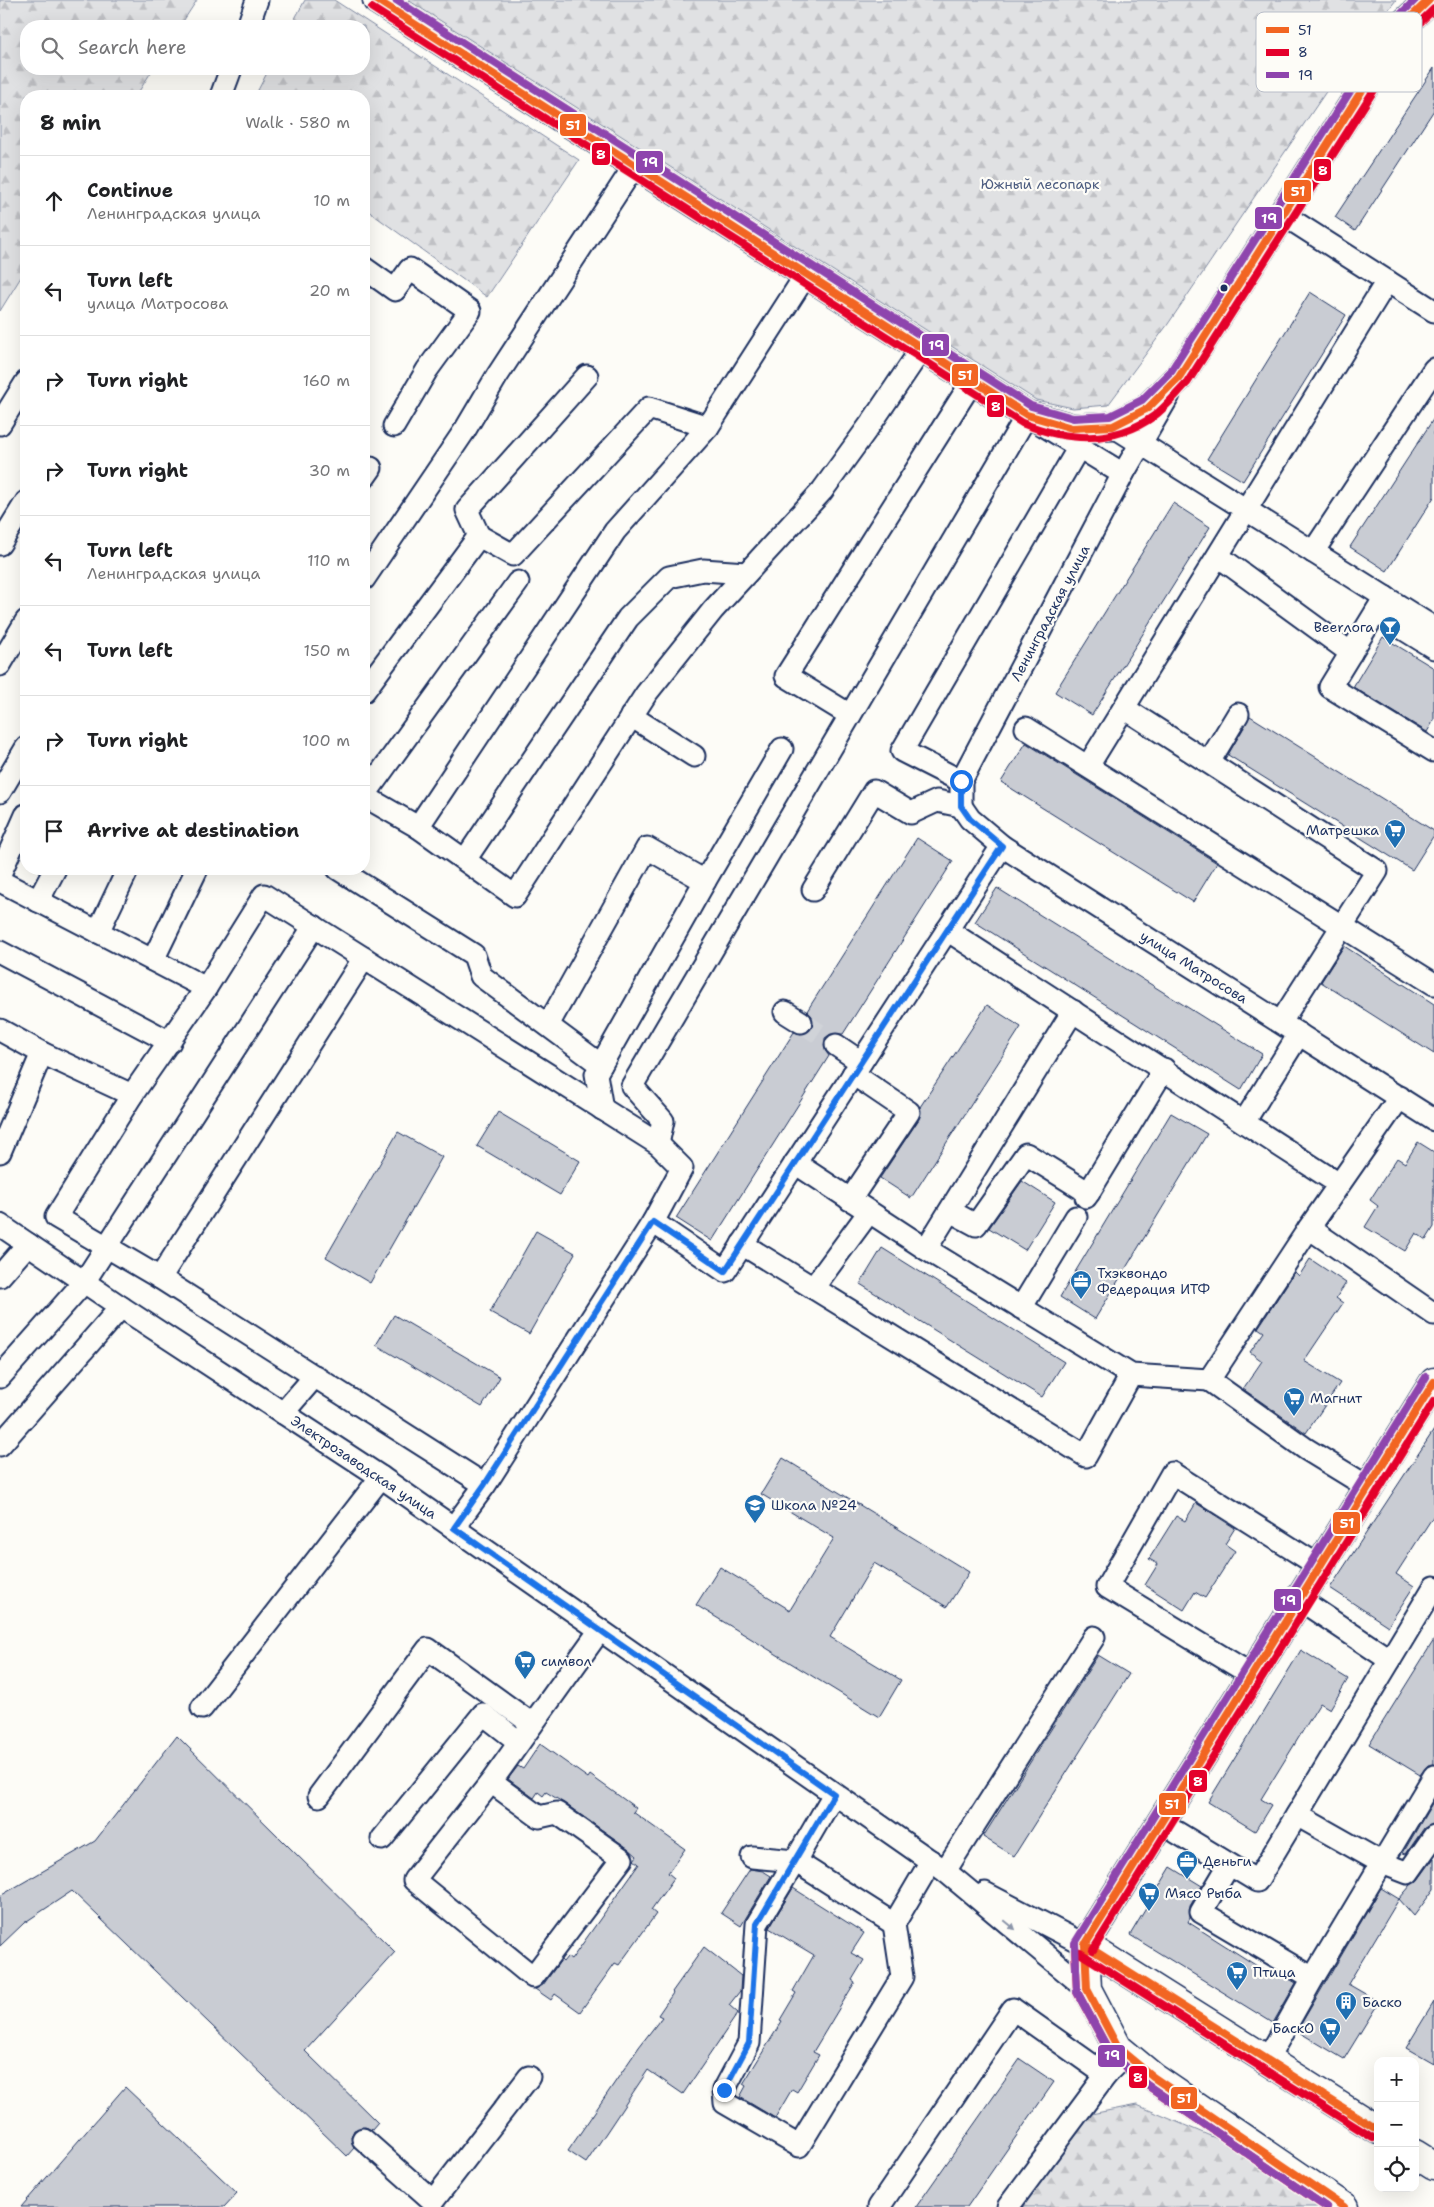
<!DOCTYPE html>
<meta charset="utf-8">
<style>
body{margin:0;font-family:"Shantell Sans",sans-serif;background:#f6f6f6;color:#202124}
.controls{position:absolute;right:15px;bottom:15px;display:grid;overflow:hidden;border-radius:10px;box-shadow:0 5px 20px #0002}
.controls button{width:45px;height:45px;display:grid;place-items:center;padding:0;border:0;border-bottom:1px solid #e0e0e0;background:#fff;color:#202124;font:25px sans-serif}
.stop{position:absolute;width:15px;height:15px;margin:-11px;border:4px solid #1a73e8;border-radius:50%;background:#fff}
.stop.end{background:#1a73e8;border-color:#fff;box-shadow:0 1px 5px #0008}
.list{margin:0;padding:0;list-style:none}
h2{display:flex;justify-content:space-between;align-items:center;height:65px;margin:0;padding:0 20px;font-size:21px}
h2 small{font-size:16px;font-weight:400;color:#757577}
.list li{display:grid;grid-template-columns:32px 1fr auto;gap:15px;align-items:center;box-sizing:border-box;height:90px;padding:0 20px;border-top:1px solid #e0e0e0}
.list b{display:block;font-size:19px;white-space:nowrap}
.list p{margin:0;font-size:16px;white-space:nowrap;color:#757577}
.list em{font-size:16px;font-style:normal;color:#757577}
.icon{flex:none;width:28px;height:28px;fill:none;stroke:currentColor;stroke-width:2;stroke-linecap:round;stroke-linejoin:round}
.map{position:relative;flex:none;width:1434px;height:2207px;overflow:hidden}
.search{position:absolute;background:#fff;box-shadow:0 5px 20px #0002;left:20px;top:20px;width:350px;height:55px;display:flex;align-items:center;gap:12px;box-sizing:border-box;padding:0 18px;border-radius:20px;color:#757577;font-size:19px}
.panel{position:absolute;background:#fff;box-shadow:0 5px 20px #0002;left:20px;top:90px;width:350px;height:785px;border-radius:20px}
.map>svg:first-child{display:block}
</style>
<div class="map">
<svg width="1434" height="2207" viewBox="0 0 1434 2207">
<defs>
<pattern id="forest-firs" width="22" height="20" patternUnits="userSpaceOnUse" patternTransform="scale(1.25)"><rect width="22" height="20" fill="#e0e1e3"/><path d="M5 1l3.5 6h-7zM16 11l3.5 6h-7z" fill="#c0c1c5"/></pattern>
</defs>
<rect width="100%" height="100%" fill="#fdfcf7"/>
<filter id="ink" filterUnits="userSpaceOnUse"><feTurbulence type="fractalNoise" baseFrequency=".02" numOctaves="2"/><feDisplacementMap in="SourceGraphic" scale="10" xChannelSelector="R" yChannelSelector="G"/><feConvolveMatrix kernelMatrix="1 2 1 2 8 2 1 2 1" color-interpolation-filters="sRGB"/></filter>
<g filter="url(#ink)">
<g fill="url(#forest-firs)" stroke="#7e88a0">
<polygon points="0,0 197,0 180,26 26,26 26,69 153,69 136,96 26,96 26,269 0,311"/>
<polygon points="305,0 334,0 579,160 487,297 364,208 364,96 255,96 269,69 364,69 364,26 291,26"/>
<polygon points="408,0 1396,0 1338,74 1168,324 1108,405 1073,408 1036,400"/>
<polygon points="1137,2105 1234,2146 1332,2207 1014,2207 1081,2116"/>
</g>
<g fill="#c9ccd3" stroke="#1b2f5e">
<polygon points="1434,68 1434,110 1355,231 1335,217"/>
<polygon points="1310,292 1346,315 1243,481 1207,459"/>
<polygon points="1434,418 1434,497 1387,571 1350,547"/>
<polygon points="1173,503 1210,527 1092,715 1055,692"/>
<polygon points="1383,637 1434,668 1434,720 1427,732 1353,687"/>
<polygon points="1250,716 1434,831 1434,835 1412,870 1228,755"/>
<polygon points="1026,743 1217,863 1193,902 1001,782"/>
<polygon points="917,838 953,861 843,1034 831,1034 825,1038 825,1050 829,1056 712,1241 676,1218 794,1032 801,1034 811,1029 813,1022 812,1016 807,1011"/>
<polygon points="997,888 1262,1054 1241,1090 975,922"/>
<polygon points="1344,946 1434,1004 1434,1054 1321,982"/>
<polygon points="987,1005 1021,1027 911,1198 880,1178 919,1119 920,1107"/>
<polygon points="498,1112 580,1161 560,1195 477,1146"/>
<polygon points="1171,1113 1207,1134 1095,1319 1060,1297"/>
<polygon points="398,1132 442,1157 370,1283 326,1257"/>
<polygon points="1418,1142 1434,1152 1434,1227 1426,1240 1416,1233 1405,1251 1365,1227 1378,1206 1370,1200 1397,1158 1405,1163"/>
<polygon points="1022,1181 1055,1202 1025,1250 989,1228"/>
<polygon points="536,1231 575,1253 529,1334 490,1312"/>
<polygon points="882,1248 1064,1362 1042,1397 860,1284"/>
<polygon points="1310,1259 1346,1283 1336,1298 1343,1303 1304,1361 1340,1383 1306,1433 1243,1389 1262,1361 1250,1352 1264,1332 1258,1328 1295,1272 1299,1276"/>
<polygon points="394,1315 500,1377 482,1407 376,1345"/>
<polygon points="1434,1430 1434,1515 1396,1574 1414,1586 1388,1626 1330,1588"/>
<polygon points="783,1458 969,1572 947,1607 874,1563 830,1637 901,1680 879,1717 696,1605 720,1567 790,1610 834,1538 761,1494"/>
<polygon points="1196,1503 1235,1528 1225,1544 1235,1551 1205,1598 1195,1592 1184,1610 1145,1585 1158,1564 1149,1559 1176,1516 1185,1521"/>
<polygon points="1434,1640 1434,1764 1428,1765 1420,1775 1369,1744"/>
<polygon points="1301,1650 1348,1679 1330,1709 1320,1703 1261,1799 1271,1805 1255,1831 1208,1802"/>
<polygon points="1098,1655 1129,1674 1014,1856 983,1837"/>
<polygon points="177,1736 395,1952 305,2051 378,2123 372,2130 365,2127 354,2130 351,2137 354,2148 347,2156 72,1891 24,1923 0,1946 0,1896 95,1841"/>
<polygon points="540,1744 588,1778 590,1775 636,1808 633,1812 685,1849 668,1873 674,1878 651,1910 656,1914 619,1965 615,1963 580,2012 555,1994 551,2000 535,1989 543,1985 561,1960 563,1962 567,1957 571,1960 639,1864 634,1860 637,1856 629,1849 564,1803 546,1792 543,1796 538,1792 534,1798 508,1779 518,1766 523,1769"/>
<polygon points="1434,1800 1434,1824 1424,1828 1406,1854 1403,1853"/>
<polygon points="1434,1858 1434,1889 1414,1916 1399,1899 1411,1885 1418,1880"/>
<polygon points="1171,1867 1202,1886 1190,1906 1190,1918 1188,1922 1268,1973 1271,1968 1296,1983 1273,2023 1130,1935"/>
<polygon points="750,1869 763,1871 771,1876 741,1926 721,1913"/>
<polygon points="793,1888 864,1933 851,1953 864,1960 852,1980 855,1982 813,2052 819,2055 797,2092 792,2089 775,2118 740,2097 746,2086 743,2084 782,2021 780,2020 796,1993 793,1991 814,1955 769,1928"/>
<polygon points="1381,1888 1399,1899 1348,1984 1379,2002 1344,2059 1297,2031"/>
<polygon points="704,1947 741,1976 740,1991 729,2005 738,2013 683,2094 648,2070 586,2163 568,2151 639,2047 662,2017 658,2015 673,1993 672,1992"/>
<polygon points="1434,2002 1434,2064 1406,2048"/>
<polygon points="1020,2059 1054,2082 967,2207 916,2207"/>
<polygon points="125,2087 237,2193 224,2207 21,2207"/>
</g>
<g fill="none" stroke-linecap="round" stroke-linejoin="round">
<polyline stroke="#d0d3d8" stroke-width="21" stroke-dasharray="21 11" stroke-linecap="butt" points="801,1022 836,1045"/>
<g stroke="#1b2f5e" stroke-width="25">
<g id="minor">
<polyline points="248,26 257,0"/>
<polyline points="221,96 231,69"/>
<polyline points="1282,214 1434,311"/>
<polyline points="364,268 395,290 410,269 470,311 427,370 394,426"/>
<polyline points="0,424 26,382"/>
<polyline points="1113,426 1434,628"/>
<polyline points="364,478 371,468"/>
<polyline points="479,536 467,510 587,376"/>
<polyline points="0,544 26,502"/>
<polyline points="1313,552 1434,369"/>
<polyline points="1218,556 1351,653"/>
<polyline points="364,579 465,430 497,376 635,165"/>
<polyline points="1385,597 1330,687 1434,751"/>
<polyline points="1376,612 1434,648"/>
<polyline points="0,665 26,621"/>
<polyline points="364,691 479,536 513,555 649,408 708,427"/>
<polyline points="1124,708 1377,871 1281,1022"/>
<polyline points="850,715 786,676 973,380"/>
<polyline points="631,716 694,756"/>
<polyline points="1026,728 1434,984"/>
<polyline points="1209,762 1238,714"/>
<polyline points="1088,766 1387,281"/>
<polyline points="961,781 902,751 1079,447"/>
<polyline points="0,792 26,748"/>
<polyline points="364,796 418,827 515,896 646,694 713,610 822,491 872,422 922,348"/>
<polyline points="364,796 518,582"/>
<polyline points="961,806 970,819 1002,846 1434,1120"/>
<polyline points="961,806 961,781 1123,474 1169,395"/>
<polyline points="418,827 615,531 708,427 807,273"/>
<polyline points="465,860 628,618 669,577 703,570 746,573"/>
<polyline points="338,869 474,955 481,976 601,1065 596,1074 602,1109"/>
<polyline points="0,874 26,815"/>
<polyline points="0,881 206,988"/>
<polyline points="705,881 782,749"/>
<polyline points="813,890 874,791 911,813 937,801 961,806"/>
<polyline points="38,901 55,869"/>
<polyline points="947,930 1339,1184"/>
<polyline points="98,932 128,869"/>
<polyline points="0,952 170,1042"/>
<polyline points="153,960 197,869"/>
<polyline points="785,1012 801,1022"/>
<polyline points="548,1025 647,848 705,881 601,1065"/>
<polyline points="0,1030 42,1053 132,1095"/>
<polyline points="836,1045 861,1062"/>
<polyline points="1244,1122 1299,1034"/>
<polyline points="658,1144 663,1121 632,1086 1027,415 1123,474"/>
<polyline points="0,1152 42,1053"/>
<polyline points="795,1163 926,1249 1131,1375 1209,1380"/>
<polyline points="1086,1197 1164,1069"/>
<polyline points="850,1200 909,1112 853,1074"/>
<polyline points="950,1211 976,1225 1026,1154 1089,1193"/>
<polyline points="653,1222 725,1271 1002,846"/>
<polyline points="0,1225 121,1307 381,1477 945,1871 1087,1989"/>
<polyline points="1309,1228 1400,1097"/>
<polyline points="742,1244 1086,1456 1131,1375"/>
<polyline points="926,1249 1073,1011"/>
<polyline points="0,1276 28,1244"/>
<polyline points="160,1278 364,958"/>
<polyline points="813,1288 869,1212"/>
<polyline points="1021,1308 1076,1217"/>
<polyline points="0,1377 84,1282 314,926"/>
<polyline points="283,1413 315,1376"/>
<polyline points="0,1445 121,1307"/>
<polyline points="1368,1487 1306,1449 1209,1380 1309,1228 1434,1314"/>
<polyline points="454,1527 485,1485 653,1222 682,1168 658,1144 264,895 206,988 132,1095 56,1217 160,1278 485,1485"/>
<polyline points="1299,1599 1390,1660"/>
<polyline points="1252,1675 1107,1587 1172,1473 1319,1566"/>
<polyline points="202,1708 381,1477"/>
<polyline points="491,1782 539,1817 557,1813 622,1859 533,1977 414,1880 491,1782 600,1630"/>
<polyline points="834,1794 795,1861 894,1924 931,1861"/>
<polyline points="319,1796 428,1649 532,1724"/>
<polyline points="1297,1815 1382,1863 1408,1873 1434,1836"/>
<polyline points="1176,1832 1257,1881 1434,1587"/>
<polyline points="382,1839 483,1714 519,1742"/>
<polyline points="752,1857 795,1861 757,1924 749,2043 724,2090 725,2103 799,2146 902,1977 894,1924"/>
<polyline points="1229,1865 1201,1912 1313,1978"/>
<polyline points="945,1871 1094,1637"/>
<polyline points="985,1893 1085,1945"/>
<polyline points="1267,2060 1313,1978 1434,1776"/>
<polyline points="363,2139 433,2201 529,2077"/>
<polyline points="879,2207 1013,2009 1106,2075 1117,2064 1118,2048"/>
<polyline points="1008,2207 1106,2075"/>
</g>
</g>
<g stroke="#1b2f5e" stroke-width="31">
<g id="major">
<polyline points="377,0 1027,415 1072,428 1113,426 1148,408 1179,377 1405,23 1429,0"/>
<polyline points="1085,1945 1434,1382"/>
<polyline points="1085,1945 1087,1989 1118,2048 1153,2077 1344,2207"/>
<polyline points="1085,1945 1378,2130"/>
<polyline points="1415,2154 1434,2166"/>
</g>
</g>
<use href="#minor" stroke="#fdfcf7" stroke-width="21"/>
<use href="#major" stroke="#fdfcf7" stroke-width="28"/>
<g stroke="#fdfcf7" stroke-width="11">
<g id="bus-1">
<polyline points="377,0 1027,415 1072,428 1113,426 1148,408 1179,377 1405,23 1429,0"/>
<polyline points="1085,1945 1434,1382"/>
<polyline points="1085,1945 1087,1989 1118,2048 1153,2077 1344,2207"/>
<polyline points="1085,1945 1378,2130"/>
</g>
</g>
<g stroke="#fdfcf7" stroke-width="11">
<g id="bus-2">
<path d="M372 8 1022 423C1066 441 1114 445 1154 416 1166 407 1176 394 1187 383L1413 29 1434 9"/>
<polyline points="1075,1945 1077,1992 1111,2055 1147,2085 1326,2207"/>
<polyline points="1093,1950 1434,1401"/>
<polyline points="1080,1953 1373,2138"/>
</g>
</g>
<g stroke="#fdfcf7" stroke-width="11">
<g id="bus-3">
<polyline points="396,0 1031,406 1073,418 1110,416 1142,400 1171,371 1397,18 1415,0"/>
<polyline points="1326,2207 1147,2085 1111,2055 1077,1992 1075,1943 1426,1377"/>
</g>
</g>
<use href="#bus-1" stroke="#f26522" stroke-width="8"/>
<use href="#bus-2" stroke="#e4002b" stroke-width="8"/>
<use href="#bus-3" stroke="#8e44ad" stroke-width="8"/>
</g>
<defs><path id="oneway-solid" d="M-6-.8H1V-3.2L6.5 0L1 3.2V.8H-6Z" transform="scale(1.25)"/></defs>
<use fill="#8c96aa" href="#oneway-solid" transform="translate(1010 1925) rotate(40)"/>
</g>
<g fill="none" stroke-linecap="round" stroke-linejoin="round" filter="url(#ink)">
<polyline stroke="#1a73e8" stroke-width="6" points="724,2090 749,2043 757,1924 834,1794 454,1528 485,1484 653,1222 725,1271 1002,846 970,819 961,806 961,781"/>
</g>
<defs>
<g id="bar-pin" transform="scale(1.125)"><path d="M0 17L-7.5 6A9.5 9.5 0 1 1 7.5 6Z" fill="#1f6fb2" stroke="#fdfcf7"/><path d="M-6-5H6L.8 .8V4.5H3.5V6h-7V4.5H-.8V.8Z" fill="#fff"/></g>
<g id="supermarket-pin" transform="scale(1.125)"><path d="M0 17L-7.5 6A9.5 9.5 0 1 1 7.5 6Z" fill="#1f6fb2" stroke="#fdfcf7"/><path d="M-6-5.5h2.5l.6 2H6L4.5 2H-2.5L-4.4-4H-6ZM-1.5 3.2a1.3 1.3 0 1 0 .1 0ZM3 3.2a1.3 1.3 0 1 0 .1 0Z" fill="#fff"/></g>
<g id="office-pin" transform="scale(1.125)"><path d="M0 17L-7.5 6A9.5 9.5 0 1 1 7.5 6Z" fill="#1f6fb2" stroke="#fdfcf7"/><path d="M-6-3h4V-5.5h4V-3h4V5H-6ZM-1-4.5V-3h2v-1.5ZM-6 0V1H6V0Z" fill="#fff"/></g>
<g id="school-pin" transform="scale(1.125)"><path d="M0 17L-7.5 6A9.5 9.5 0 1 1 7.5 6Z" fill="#1f6fb2" stroke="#fdfcf7"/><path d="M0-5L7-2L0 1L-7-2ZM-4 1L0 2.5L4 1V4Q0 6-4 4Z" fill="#fff"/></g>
<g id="building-pin" transform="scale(1.125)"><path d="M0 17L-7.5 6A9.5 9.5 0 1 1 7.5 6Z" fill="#1f6fb2" stroke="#fdfcf7"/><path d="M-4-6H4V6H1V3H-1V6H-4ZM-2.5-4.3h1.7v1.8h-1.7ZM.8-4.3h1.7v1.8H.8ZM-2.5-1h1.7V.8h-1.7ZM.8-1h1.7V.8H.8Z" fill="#fff"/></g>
</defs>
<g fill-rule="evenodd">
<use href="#bar-pin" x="1390" y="627"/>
<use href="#supermarket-pin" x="1395" y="830"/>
<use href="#office-pin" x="1081" y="1281"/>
<use href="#supermarket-pin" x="1294" y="1398"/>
<use href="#school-pin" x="755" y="1505"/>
<use href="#supermarket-pin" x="525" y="1661"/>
<use href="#office-pin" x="1187" y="1861"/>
<use href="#supermarket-pin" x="1149" y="1893"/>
<use href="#supermarket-pin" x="1237" y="1972"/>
<use href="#building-pin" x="1346" y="2002"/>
<use href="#supermarket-pin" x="1330" y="2028"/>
</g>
<circle fill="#1b2f5e" stroke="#fdfcf7" stroke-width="2" cx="1224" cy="288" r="4.5"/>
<g text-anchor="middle" stroke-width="4.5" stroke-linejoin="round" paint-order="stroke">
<g font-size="14" fill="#4c5c7f" stroke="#fdfcf7">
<text x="1040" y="189">Южный лесопарк</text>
</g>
<g font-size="14" fill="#1b2f5e" stroke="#fdfcf7">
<text transform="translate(1050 613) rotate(-62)" y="5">Ленинградская улица</text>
<text transform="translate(1194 967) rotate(32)" y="5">улица Матросова</text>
<text transform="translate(364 1467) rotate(34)" y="5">Электрозаводская улица</text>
</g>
<g font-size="14" fill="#1b2f5e" stroke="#fdfcf7" text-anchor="start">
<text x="1374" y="632" text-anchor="end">Beerлога</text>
<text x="1379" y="835" text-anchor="end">Матрешка</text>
<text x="1097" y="1278">Тхэквондо<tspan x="1097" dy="16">Федерация ИТФ</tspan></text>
<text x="1310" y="1403">Магнит</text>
<text x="771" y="1510">Школа №24</text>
<text x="541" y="1666">символ</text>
<text x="1203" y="1866">Деньги</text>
<text x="1165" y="1898">Мясо Рыба</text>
<text x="1253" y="1977">Птица</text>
<text x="1362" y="2007">Баско</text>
<text x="1314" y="2033" text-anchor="end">БаскО</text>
</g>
</g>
<rect x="1256" y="12" width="166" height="80" rx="8" fill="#fdfcf7" stroke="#b9bec9" stroke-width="1"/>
<rect x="1266" y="27" width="23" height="6" fill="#f26522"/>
<rect x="1266" y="49" width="23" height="7" fill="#e4002b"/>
<rect x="1266" y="72" width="23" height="6" fill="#8e44ad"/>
<g font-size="14" fill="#1b2f5e">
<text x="1298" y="35">51</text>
<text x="1298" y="57">8</text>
<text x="1298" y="80">19</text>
</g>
<g stroke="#fdfcf7" stroke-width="2">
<rect x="559" y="113" width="28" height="24" rx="5" fill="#f26522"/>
<rect x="591" y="142" width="20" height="24" rx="5" fill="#e4002b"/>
<rect x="635" y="150" width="29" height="24" rx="5" fill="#8e44ad"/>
<rect x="1313" y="158" width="19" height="24" rx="5" fill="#e4002b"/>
<rect x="1283" y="179" width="29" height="24" rx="5" fill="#f26522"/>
<rect x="1254" y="206" width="29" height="24" rx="5" fill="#8e44ad"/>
<rect x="921" y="333" width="29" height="24" rx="5" fill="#8e44ad"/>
<rect x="951" y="363" width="28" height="24" rx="5" fill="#f26522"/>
<rect x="986" y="394" width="19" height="24" rx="5" fill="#e4002b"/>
<rect x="1332" y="1511" width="29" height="24" rx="5" fill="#f26522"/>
<rect x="1273" y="1588" width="29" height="24" rx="5" fill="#8e44ad"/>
<rect x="1188" y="1769" width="20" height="24" rx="5" fill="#e4002b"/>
<rect x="1158" y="1792" width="29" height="24" rx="5" fill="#f26522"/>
<rect x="1097" y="2044" width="29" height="24" rx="5" fill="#8e44ad"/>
<rect x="1128" y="2065" width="20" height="24" rx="5" fill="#e4002b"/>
<rect x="1170" y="2086" width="28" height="24" rx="5" fill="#f26522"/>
</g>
<g font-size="14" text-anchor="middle" font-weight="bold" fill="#fff">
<text x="573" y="130">51</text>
<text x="601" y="159">8</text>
<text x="650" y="167">19</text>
<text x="1323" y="175">8</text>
<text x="1298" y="196">51</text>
<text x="1269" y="223">19</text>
<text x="936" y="350">19</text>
<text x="965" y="380">51</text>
<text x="996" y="411">8</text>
<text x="1347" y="1528">51</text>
<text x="1288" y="1605">19</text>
<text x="1198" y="1786">8</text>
<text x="1172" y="1809">51</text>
<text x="1112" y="2060">19</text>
<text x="1138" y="2082">8</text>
<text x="1184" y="2103">51</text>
</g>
</svg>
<div class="controls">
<button>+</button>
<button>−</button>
<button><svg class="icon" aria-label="locate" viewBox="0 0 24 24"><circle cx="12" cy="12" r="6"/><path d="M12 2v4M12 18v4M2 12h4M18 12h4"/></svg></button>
</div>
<div class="stop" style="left:961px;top:781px"></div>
<div class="stop end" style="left:724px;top:2090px"></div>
<div class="search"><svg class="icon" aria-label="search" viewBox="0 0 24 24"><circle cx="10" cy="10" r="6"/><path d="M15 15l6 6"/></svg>Search here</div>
<section class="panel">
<h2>8 min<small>Walk · 580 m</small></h2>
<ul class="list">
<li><svg class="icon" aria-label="ahead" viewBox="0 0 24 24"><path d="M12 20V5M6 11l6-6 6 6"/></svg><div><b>Continue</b><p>Ленинградская улица</p></div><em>10 m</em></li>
<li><svg class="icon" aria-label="left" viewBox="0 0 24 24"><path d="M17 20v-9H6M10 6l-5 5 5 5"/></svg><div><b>Turn left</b><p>улица Матросова</p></div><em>20 m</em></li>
<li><svg class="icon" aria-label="right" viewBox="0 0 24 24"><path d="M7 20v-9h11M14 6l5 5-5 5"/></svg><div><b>Turn right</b></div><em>160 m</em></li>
<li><svg class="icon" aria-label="right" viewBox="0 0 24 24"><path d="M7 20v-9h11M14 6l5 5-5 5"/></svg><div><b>Turn right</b></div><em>30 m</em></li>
<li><svg class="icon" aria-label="left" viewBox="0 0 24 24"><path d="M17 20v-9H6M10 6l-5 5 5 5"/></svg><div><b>Turn left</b><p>Ленинградская улица</p></div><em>110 m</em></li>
<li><svg class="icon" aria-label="left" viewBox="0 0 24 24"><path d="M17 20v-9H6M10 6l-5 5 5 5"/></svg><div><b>Turn left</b></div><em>150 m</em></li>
<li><svg class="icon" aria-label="right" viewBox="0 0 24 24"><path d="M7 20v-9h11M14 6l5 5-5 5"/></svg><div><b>Turn right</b></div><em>100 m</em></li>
<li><svg class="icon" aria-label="arrive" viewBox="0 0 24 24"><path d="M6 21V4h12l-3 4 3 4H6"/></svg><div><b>Arrive at destination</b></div></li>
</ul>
</section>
</div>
